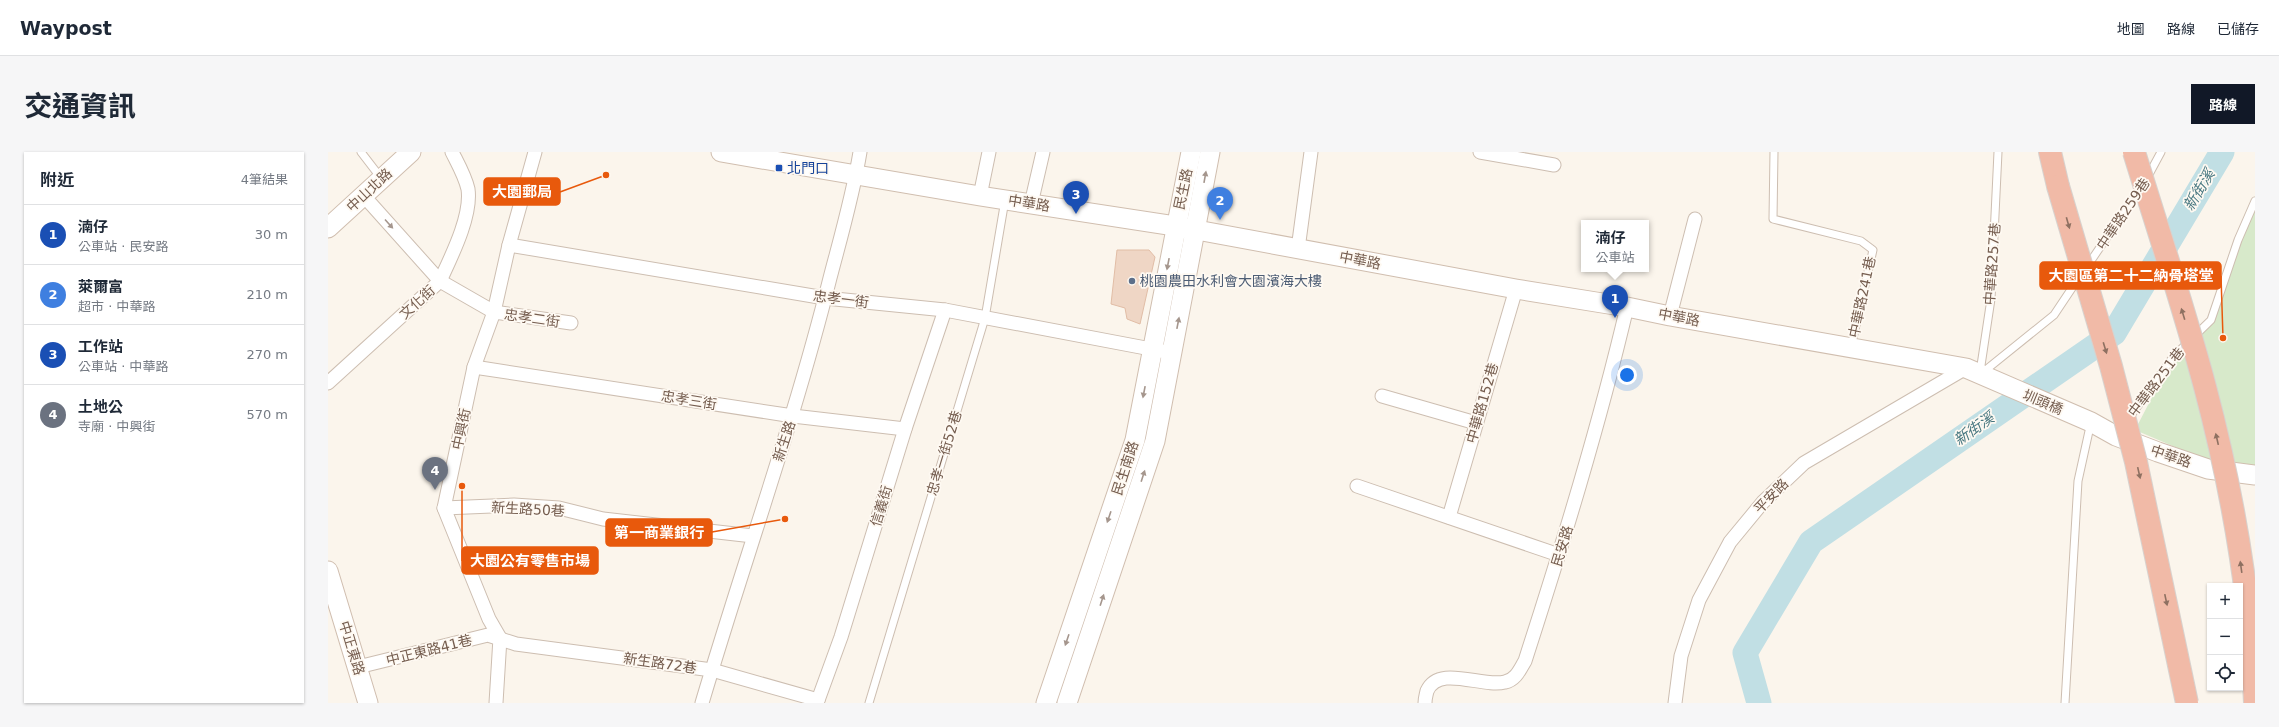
<!DOCTYPE html>
<html lang="zh-TW">
<meta charset="utf-8">
<style>
body{margin:0;font-family:"DejaVu Sans","Noto Sans TC",sans-serif;background:#f6f6f7;color:#1f2937}
.controls{position:absolute;right:12px;bottom:12px;display:grid;overflow:hidden;border-radius:0px;box-shadow:0 1px 3px #0004}
.controls button{width:36px;height:36px;display:grid;place-items:center;padding:0;border:0;border-bottom:1px solid #e0e1e3;background:#fff;color:#1f2937;font:20px sans-serif}
.you{position:absolute;left:1299px;top:223px;width:14px;height:14px;margin:-10px;border:3px solid #fff;border-radius:50%;background:#1a73e8;box-shadow:0 0 0 6px #1a73e833}
.badge{display:grid;place-items:center;width:26px;height:26px;border-radius:50%;background:#111827;color:#fff;font-size:13px;font-weight:700}
.pin{position:absolute;translate:-50% -33px;filter:drop-shadow(0 1px 2px #0008)}
.pin::after{content:'';position:absolute;top:21px;width:14px;height:12px;background:inherit;clip-path:polygon(0 0,100% 0,50% 100%)}
.popup{position:absolute;left:1253px;top:68px;width:68px;height:52px;box-sizing:border-box;display:grid;place-content:center;border-radius:0px;background:#fff;filter:drop-shadow(0 1px 3px #0005);font-size:13px;white-space:nowrap;color:#747a83}
.popup b{font-size:15px;color:#1f2937}
.popup::after{content:'';position:absolute;left:50%;top:100%;margin-left:-8px;border:8px solid transparent;border-top-color:#fff}
.list{margin:0;padding:0;list-style:none}
h2{display:flex;justify-content:space-between;align-items:center;height:52px;margin:0;padding:0 16px;font-size:17px}
h2 small{font-size:13px;font-weight:400;color:#747a83}
.list li{display:grid;grid-template-columns:26px 1fr auto;gap:12px;align-items:center;box-sizing:border-box;height:60px;padding:0 16px;border-top:1px solid #e0e1e3}
.list b{display:block;font-size:15px;white-space:nowrap}
.list p{margin:0;font-size:13px;white-space:nowrap;color:#747a83}
.list em{font-size:13px;font-style:normal;color:#747a83}
.icon{flex:none;width:22px;height:22px;fill:none;stroke:currentColor;stroke-width:2;stroke-linecap:round;stroke-linejoin:round}
.map{position:relative;flex:none;width:1927px;height:551px;overflow:hidden;border-radius:0px}
header{display:flex;align-items:center;gap:24px;box-sizing:border-box;height:56px;padding:0 20px;background:#fff;border-bottom:1px solid #e0e1e3}
header strong{font-size:19px}
nav{display:flex;gap:22px;margin-inline-start:auto;font-size:14px}
.intro{display:flex;align-items:center;justify-content:space-between;box-sizing:border-box;height:96px;padding:0 24px}
h1{margin:0;font-size:28px}
.button{padding:10px 18px;border-radius:0px;background:#111827;color:#fff;font-size:14px;font-weight:700}
main{display:flex;gap:24px;padding:0 24px}
aside{flex:1;background:#fff;border-radius:0px;box-shadow:0 1px 3px #0004}
.map>svg:first-child{display:block}
</style>
<header>
<strong>Waypost</strong>
<nav><a>地圖</a><a>路線</a><a>已儲存</a></nav>
</header>
<div class="intro"><h1>交通資訊</h1><a class="button">路線</a></div>
<main>
<aside>
<h2>附近<small>4筆結果</small></h2>
<ul class="list">
<li><span class="badge" style="background:#1a4fb4">1</span><div><b>湳仔</b><p>公車站 · 民安路</p></div><em>30 m</em></li>
<li><span class="badge" style="background:#3f7fe0">2</span><div><b>萊爾富</b><p>超市 · 中華路</p></div><em>210 m</em></li>
<li><span class="badge" style="background:#1a4fb4">3</span><div><b>工作站</b><p>公車站 · 中華路</p></div><em>270 m</em></li>
<li><span class="badge" style="background:#6b7280">4</span><div><b>土地公</b><p>寺廟 · 中興街</p></div><em>570 m</em></li>
</ul>
</aside>
<div class="map">
<svg width="1927" height="551" viewBox="0 0 1927 551">
<rect width="100%" height="100%" fill="#fbf5ec"/>
<polygon fill="#d7e9ca" points="1927,44 1927,323 1906,320 1807,278 1845,205 1883,168"/>
<g fill="none" stroke-linecap="round" stroke-linejoin="round">
<polyline stroke="#c1dfe4" stroke-width="25" points="1431,551 1417,501 1483,390 1786,181 1894,0"/>
</g>
<polygon fill="#efd6c5" stroke="#e1bda6" points="789,98 821,98 827,105 812,172 799,167 797,156 783,152"/>
<g fill="none" stroke-linecap="round" stroke-linejoin="round">
<g stroke="#cdbeb1" stroke-width="9">
<g id="lane">
<polyline points="33,0 53,26"/>
<polyline points="1446,0 1445,67 1533,89 1545,98 1523,195"/>
<polyline points="1819,26 1833,0"/>
<polyline points="1758,116 1813,35"/>
<polyline points="1652,220 1663,147 1670,0"/>
<polyline points="1654,221 1726,163 1752,124"/>
<polyline points="1801,266 1845,205 1883,168 1910,88 1927,49"/>
<polyline points="541,551 657,166 677,48"/>
<polyline points="1737,551 1750,329 1763,270"/>
</g>
</g>
<g stroke="#cdbeb1" stroke-width="15">
<g id="street">
<polyline points="1152,0 1226,13"/>
<polyline points="35,43 112,129 166,160 243,171"/>
<polyline points="652,44 661,0"/>
<polyline points="703,52 715,0"/>
<polyline points="181,93 497,146 617,158 844,201"/>
<polyline points="970,97 983,0"/>
<polyline points="1342,164 1367,67"/>
<polyline points="146,215 465,264 577,277"/>
<path d="M0 231 112 129C123 105 144 64 140 37 137 24 130 12 124 0"/>
<polyline points="1054,244 1148,271"/>
<polyline points="1029,334 1231,403"/>
<polyline points="116,356 186,353 231,356 275,367 425,384"/>
<polyline points="1121,365 1188,137"/>
<polyline points="30,515 160,483 188,492 384,518 490,548"/>
<polyline points="168,551 172,486 161,467 116,356 146,215 166,160 181,93 207,0"/>
<path d="M374 551C416 409 466 270 502 126 513 84 525 43 532 0"/>
<polyline points="489,551 513,485 577,277 617,158"/>
<path d="M1097 551C1097 546 1098 544 1099 539 1111 512 1154 536 1177 530 1188 528 1192 517 1197 509 1235 391 1271 274 1299 155"/>
<polyline points="1347,551 1353,504 1371,448 1402,390 1435,350 1476,311 1638,216"/>
</g>
</g>
<g stroke="#d0beaf" stroke-width="21">
<g id="secondary">
<polyline points="393,0 652,44 847,74 1188,137 1299,155 1342,164 1638,216 1763,270 1788,284 1830,300 1880,317 1927,323"/>
<polyline points="0,76 83,0"/>
<polyline points="0,419 40,551"/>
<polyline points="718,551 807,288 863,0"/>
<polyline points="739,551 827,289 882,0"/>
</g>
</g>
<g stroke="#d8d2ce" stroke-width="24">
<polyline id="highway" points="1722,0 1730,34"/>
</g>
<use href="#lane" stroke="#fff" stroke-width="7"/>
<use href="#street" stroke="#fff" stroke-width="13"/>
<use href="#secondary" stroke="#fff" stroke-width="19"/>
<use href="#highway" stroke="#f1baa7" stroke-width="22"/>
<g stroke="#d8d2ce" stroke-width="24" stroke-linecap="butt">
<g id="highway-bridge">
<path d="M1806 0C1830 78 1856 156 1877 235 1904 337 1923 445 1927 551"/>
<polyline points="1730,34 1783,214 1808,310 1859,551"/>
</g>
</g>
<use href="#highway-bridge" stroke="#f1baa7" stroke-width="22"/>
</g>
<defs><path id="oneway-solid" d="M-6-.8H1V-3.2L6.5 0L1 3.2V.8H-6Z"/></defs>
<g fill="#a5968d">
<use href="#oneway-solid" transform="translate(877 25) rotate(-80)"/>
<use href="#oneway-solid" transform="translate(61 72) rotate(48)"/>
<use href="#oneway-solid" transform="translate(840 112) rotate(101)"/>
<use href="#oneway-solid" transform="translate(850 171) rotate(-79)"/>
<use href="#oneway-solid" transform="translate(816 240) rotate(101)"/>
<use href="#oneway-solid" transform="translate(815 324) rotate(-72)"/>
<use href="#oneway-solid" transform="translate(781 365) rotate(109)"/>
<use href="#oneway-solid" transform="translate(774 448) rotate(-72)"/>
<use href="#oneway-solid" transform="translate(739 488) rotate(109)"/>
</g>
<g fill="#8e7061">
<use href="#oneway-solid" transform="translate(1740 71) rotate(74)"/>
<use href="#oneway-solid" transform="translate(1855 162) rotate(-107)"/>
<use href="#oneway-solid" transform="translate(1777 196) rotate(73)"/>
<use href="#oneway-solid" transform="translate(1889 287) rotate(-103)"/>
<use href="#oneway-solid" transform="translate(1811 321) rotate(77)"/>
<use href="#oneway-solid" transform="translate(1913 415) rotate(-98)"/>
<use href="#oneway-solid" transform="translate(1838 448) rotate(78)"/>
</g>
<rect fill="#1a4fb4" stroke="#fef9f2" stroke-width="1.5" x="447" y="12" width="8" height="8" rx="2"/>
<circle fill="#5c6f8a" stroke="#fef9f2" stroke-width="1.5" cx="804" cy="129" r="4"/>
<g text-anchor="middle" stroke-width="3.5" stroke-linejoin="round" paint-order="stroke">
<g font-size="14" fill="#164399" stroke="#fef9f2" text-anchor="start">
<text x="459" y="21">北門口</text>
</g>
<g font-size="14" fill="#755d4f" stroke="#fef9f2">
<text transform="translate(855 37) rotate(-78)" y="5">民生路</text>
<text transform="translate(41 38) rotate(-43)" y="5">中山北路</text>
<text transform="translate(701 51) rotate(9)" y="5">中華路</text>
<text transform="translate(1795 62) rotate(-56)" y="5">中華路259巷</text>
<text transform="translate(1032 108) rotate(11)" y="5">中華路</text>
<text transform="translate(1664 112) rotate(-86)" y="5">中華路257巷</text>
<text transform="translate(1534 145) rotate(-78)" y="5">中華路241巷</text>
<text transform="translate(513 147) rotate(7)" y="5">忠孝一街</text>
<text transform="translate(89 150) rotate(-42)" y="5">文化街</text>
<text transform="translate(1351 165) rotate(11)" y="5">中華路</text>
<text transform="translate(204 166) rotate(8)" y="5">忠孝二街</text>
<text transform="translate(1828 230) rotate(-53)" y="5">中華路251巷</text>
<text transform="translate(361 248) rotate(9)" y="5">忠孝三街</text>
<text transform="translate(1715 250) rotate(23)" y="5">圳頭橋</text>
<text transform="translate(1154 251) rotate(-74)" y="5">中華路152巷</text>
<text transform="translate(133 277) rotate(-78)" y="5">中興街</text>
<text transform="translate(456 289) rotate(-72)" y="5">新生路</text>
<text transform="translate(616 301) rotate(-73)" y="5">忠孝一街52巷</text>
<text transform="translate(1843 304) rotate(19)" y="5">中華路</text>
<text transform="translate(797 316) rotate(-72)" y="5">民生南路</text>
<text transform="translate(1443 344) rotate(-46)" y="5">平安路</text>
<text transform="translate(553 354) rotate(-73)" y="5">信義街</text>
<text transform="translate(200 357) rotate(3)" y="5">新生路50巷</text>
<text transform="translate(1234 394) rotate(-73)" y="5">民安路</text>
<text transform="translate(24 496) rotate(73)" y="5">中正東路</text>
<text transform="translate(101 498) rotate(-14)" y="5">中正東路41巷</text>
<text transform="translate(332 511) rotate(8)" y="5">新生路72巷</text>
</g>
<g font-size="14" fill="#4e5e75" stroke="#fef9f2" text-anchor="start">
<text x="812" y="134">桃園農田水利會大園濱海大樓</text>
</g>
<g font-size="15" font-style="italic" fill="#477780" stroke="#fef9f2">
<text transform="translate(1871 38) rotate(-59)" y="5">新街溪</text>
<text transform="translate(1646 277) rotate(-35)" y="5">新街溪</text>
</g>
</g>
<path fill="none" stroke="#e8590c" stroke-width="1.5" d="M278 23L232 40M1895 186L1893 124M457 367L384 380M134 334L134 409"/>
<g fill="#e8590c" stroke="#fef9f2" stroke-width="1.5">
<circle cx="278" cy="23" r="4"/>
<circle cx="1895" cy="186" r="4"/>
<circle cx="457" cy="367" r="4"/>
<circle cx="134" cy="334" r="4"/>
</g>
<g fill="#e8590c" stroke="#e8590c" stroke-width="1.5">
<rect x="156" y="26" width="76" height="27" rx="4"/>
<rect x="1712" y="110" width="181" height="27" rx="4"/>
<rect x="278" y="367" width="106" height="27" rx="4"/>
<rect x="134" y="395" width="136" height="27" rx="4"/>
</g>
<g font-size="15" text-anchor="middle" font-weight="bold" fill="#fff">
<text x="194" y="45">大園郵局</text>
<text x="1803" y="129">大園區第二十二納骨塔堂</text>
<text x="331" y="386">第一商業銀行</text>
<text x="202" y="414">大園公有零售市場</text>
</g>
</svg>
<div class="controls">
<button>+</button>
<button>−</button>
<button><svg class="icon" aria-label="locate" viewBox="0 0 24 24"><circle cx="12" cy="12" r="6"/><path d="M12 2v4M12 18v4M2 12h4M18 12h4"/></svg></button>
</div>
<div class="you"></div>
<div class="pin badge" style="left:1287px;top:166px;background:#1a4fb4">1</div>
<div class="popup"><b>湳仔</b>公車站</div>
<div class="pin badge" style="left:892px;top:68px;background:#3f7fe0">2</div>
<div class="pin badge" style="left:748px;top:62px;background:#1a4fb4">3</div>
<div class="pin badge" style="left:107px;top:338px;background:#6b7280">4</div>
</div>
</main>
